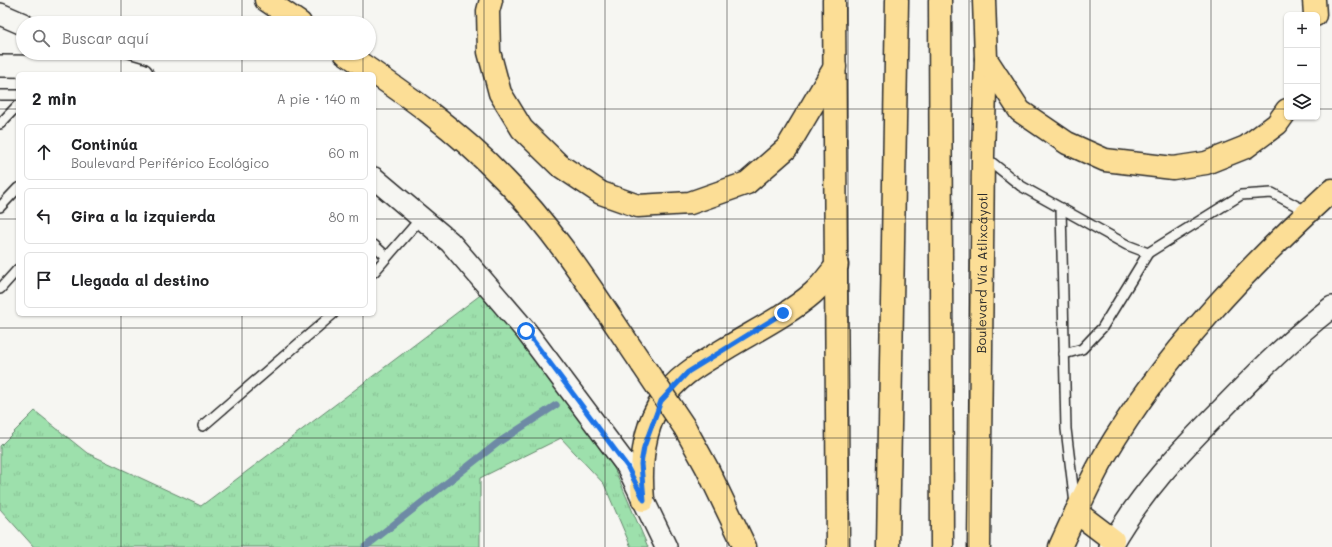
<!DOCTYPE html>
<html lang="es">
<meta charset="utf-8">
<style>
body{margin:0;font-family:Mali,sans-serif;background:#f6f6f6;color:#202124}
.controls{position:absolute;right:12px;top:12px;display:grid;overflow:hidden;border-radius:6px;box-shadow:0 1px 3px #0004}
.controls button{width:36px;height:36px;display:grid;place-items:center;padding:0;border:0;border-bottom:1px solid #e0e0e0;background:#fff;color:#202124;font:20px sans-serif}
.stop{position:absolute;width:12px;height:12px;margin:-9px;border:3px solid #1a73e8;border-radius:50%;background:#fff}
.stop.end{background:#1a73e8;border-color:#fff;box-shadow:0 1px 4px #0008}
.list{margin:0;padding:0;list-style:none}
h2{display:flex;justify-content:space-between;align-items:center;height:52px;margin:0;padding:0 16px;font-size:17px}
h2 small{font-size:13px;font-weight:400;color:#757577}
.list li{display:grid;grid-template-columns:26px 1fr auto;gap:12px;align-items:center;box-sizing:border-box;height:56px;margin:0 8px 8px;padding:0 8px;border:1px solid #e0e0e0;border-radius:6px}
.list b{display:block;font-size:15px;white-space:nowrap}
.list p{margin:0;font-size:13px;white-space:nowrap;color:#757577}
.list em{font-size:13px;font-style:normal;color:#757577}
.icon{flex:none;width:22px;height:22px;fill:none;stroke:currentColor;stroke-width:2;stroke-linecap:round;stroke-linejoin:round}
.map{position:relative;flex:none;width:1332px;height:547px;overflow:hidden}
.search{position:absolute;background:#fff;box-shadow:0 1px 3px #0004;left:16px;top:16px;width:360px;height:44px;display:flex;align-items:center;gap:10px;box-sizing:border-box;padding:0 14px;border-radius:22px;color:#757577;font-size:15px}
.panel{position:absolute;background:#fff;box-shadow:0 1px 3px #0004;left:16px;top:72px;width:360px;height:244px;border-radius:6px}
.map>svg:first-child{display:block}
</style>
<div class="map">
<svg width="1332" height="547" viewBox="0 0 1332 547">
<defs>
<pattern id="grass-tufts" width="24" height="20" patternUnits="userSpaceOnUse"><rect width="24" height="20" fill="#9de0ac"/><path d="M3 7l-1-3M5 7V3M7 7l1-3M15 17l-1-3M17 17v-4M19 17l1-3" fill="none" stroke="#87c094"/></pattern>
</defs>
<rect width="100%" height="100%" fill="#f6f6f2"/>
<filter id="ink" filterUnits="userSpaceOnUse"><feTurbulence type="fractalNoise" baseFrequency=".025" numOctaves="2"/><feDisplacementMap in="SourceGraphic" scale="8" xChannelSelector="R" yChannelSelector="G"/><feConvolveMatrix kernelMatrix="1 2 1 2 8 2 1 2 1" color-interpolation-filters="sRGB"/></filter>
<g filter="url(#ink)">
<polygon fill="url(#grass-tufts)" stroke="#64866c" points="483,293 518,335 614,468 648,547 631,547 604,484 561,438 480,478 480,547 34,547 0,509 0,446 35,411 87,453 201,506"/>
<g fill="none" stroke-linecap="round" stroke-linejoin="round">
<polyline stroke="#6e8aa5" stroke-width="7" points="365,547 499,442 556,405"/>
<g stroke="#2b2b2b" stroke-width="12">
<g id="service">
<polyline points="0,95 18,95"/>
<polyline points="0,124 18,105"/>
<polyline points="985,157 1021,186 1127,245 1148,253 1241,195 1272,193 1308,212"/>
<polyline points="0,207 18,188"/>
<polyline points="1061,208 1066,429 1075,504"/>
<polyline points="374,245 387,257"/>
<polyline points="374,272 421,218"/>
<polyline points="0,289 18,269"/>
<polyline points="1064,354 1082,349 1102,328 1148,253"/>
<polyline points="203,426 333,314"/>
</g>
</g>
<g stroke="#2b2b2b" stroke-width="24">
<g id="tertiary">
<polyline points="0,14 23,24"/>
<polyline points="0,66 118,67 142,74"/>
<polyline points="374,178 450,242 526,331 627,466 666,547"/>
<path d="M1110 547C1139 495 1181 450 1223 408 1258 372 1293 337 1332 307"/>
</g>
</g>
<g stroke="#2b2b2b" stroke-width="25">
<g id="primary">
<polyline points="834,0 838,547"/>
<polyline points="940,0 942,547"/>
<path d="M643 500C640 467 642 430 662 400 677 376 702 363 725 349 753 332 789 314 813 293 822 285 829 275 837 265"/>
<polyline points="888,547 897,0"/>
<path id="s1" d="M979 547 983 155 986 59 984 0"/>
</g>
</g>
<g stroke="#2b2b2b" stroke-width="25">
<g id="trunk">
<polyline points="266,0 300,23"/>
<polyline points="491,0 488,11 489,52 500,93 522,129 559,165 601,193 638,206 690,203 747,183 787,148 835,67"/>
<polyline points="1314,0 1315,15"/>
<path d="M345 53C403 92 455 128 504 179 558 233 599 301 642 364"/>
<polyline points="986,59 1020,111 1067,143 1105,160 1173,168 1206,163 1246,147 1277,124 1287,110"/>
<polyline points="685,428 707,468 745,547"/>
<polyline points="1076,512 1113,540"/>
<path d="M1060 547C1074 516 1088 485 1105 455 1165 354 1246 269 1332 190"/>
</g>
</g>
<use href="#service" stroke="#f6f6f2" stroke-width="9"/>
<use href="#tertiary" stroke="#f6f6f2" stroke-width="21"/>
<use href="#primary" stroke="#fcde96" stroke-width="22"/>
<use href="#trunk" stroke="#fcde96" stroke-width="22"/>
<g stroke="#2b2b2b" stroke-width="25" stroke-linecap="butt">
<polyline id="trunk-bridge" points="642,364 685,428"/>
</g>
<use href="#trunk-bridge" stroke="#fcde96" stroke-width="22"/>
</g>
</g>
<g fill="none" stroke-linecap="round" stroke-linejoin="round" filter="url(#ink)">
<polyline stroke="#1a73e8" stroke-width="5" points="526,331 627,466 644,500 641,464 644,447 661,401 688,372 783,313"/>
</g>
<path fill="none" stroke="#2b2b2b" stroke-width="1" stroke-opacity="0.55" d="M121 0V23M242 0V23M363 0V23M484 0V547M605 0V547M727 0V547M848 0V547M969 0V547M1090 0V547M1211 0V547M121 53V74M242 53V74M363 53V74M0 109H18M374 109H1287M1317 109H1332M0 219H18M374 219H1332M121 314V547M242 314V547M363 314V547M0 328H1332M0 438H1332"/>
<g text-anchor="middle" stroke-width="3" stroke-linejoin="round" paint-order="stroke">
<g font-size="13" fill="#2b2b2b" stroke="#f6f6f2">
<text dy="5" stroke="none"><textPath href="#s1" startOffset="274">Boulevard Vía Atlixcáyotl</textPath></text>
</g>
</g>
</svg>
<div class="controls">
<button>+</button>
<button>−</button>
<button><svg class="icon" aria-label="layers" viewBox="0 0 24 24"><path d="M12 4l9 5-9 5-9-5zM3 14l9 5 9-5"/></svg></button>
</div>
<div class="stop" style="left:526px;top:331px"></div>
<div class="stop end" style="left:783px;top:313px"></div>
<div class="search"><svg class="icon" aria-label="search" viewBox="0 0 24 24"><circle cx="10" cy="10" r="6"/><path d="M15 15l6 6"/></svg>Buscar aquí</div>
<section class="panel">
<h2>2 min<small>A pie · 140 m</small></h2>
<ul class="list">
<li><svg class="icon" aria-label="ahead" viewBox="0 0 24 24"><path d="M12 20V5M6 11l6-6 6 6"/></svg><div><b>Continúa</b><p>Boulevard Periférico Ecológico</p></div><em>60 m</em></li>
<li><svg class="icon" aria-label="left" viewBox="0 0 24 24"><path d="M17 20v-9H6M10 6l-5 5 5 5"/></svg><div><b>Gira a la izquierda</b></div><em>80 m</em></li>
<li><svg class="icon" aria-label="arrive" viewBox="0 0 24 24"><path d="M6 21V4h12l-3 4 3 4H6"/></svg><div><b>Llegada al destino</b></div></li>
</ul>
</section>
</div>
